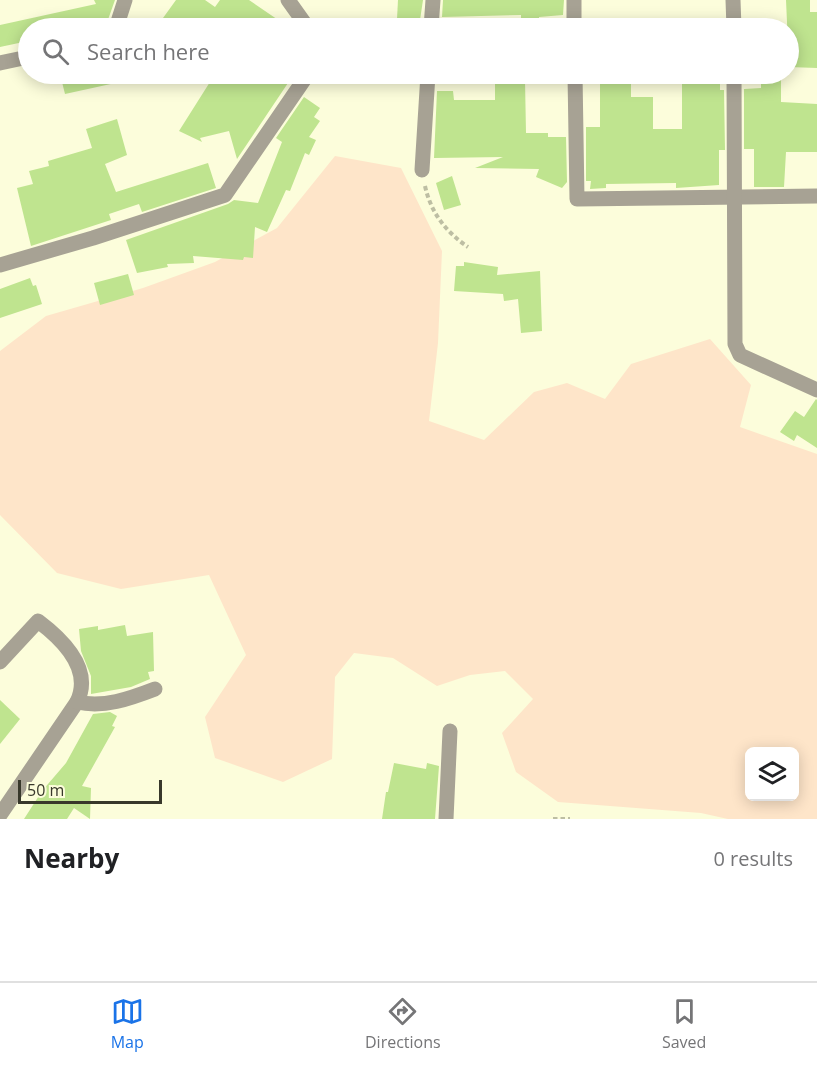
<!DOCTYPE html>
<style>
body{margin:0;font-family:"Open Sans",sans-serif;background:#f2f2f2;color:#202124}
.controls{position:absolute;right:18px;bottom:18px;display:grid;overflow:hidden;border-radius:9px;box-shadow:0 3px 15px #0003}
.controls button{width:54px;height:54px;display:grid;place-items:center;padding:0;border:0;border-bottom:2px solid #e0e0e0;background:#fff;color:#202124;font:30px sans-serif}
.scale{position:absolute;left:18px;bottom:15px;width:144px;box-sizing:border-box;padding-left:6px;border:3px solid #38382b;border-top:0;font-size:16px;line-height:21px;white-space:nowrap;color:#38382b;-webkit-text-stroke:4px #fcfddb;paint-order:stroke}
.list{margin:0;padding:0;list-style:none}
h2{display:flex;justify-content:space-between;align-items:center;height:78px;margin:0;padding:0 24px;font-size:26px}
h2 small{font-size:20px;font-weight:400;color:#757577}
.icon{flex:none;width:33px;height:33px;fill:none;stroke:currentColor;stroke-width:2;stroke-linecap:round;stroke-linejoin:round}
.map{position:relative;flex:none;width:817px;height:819px;overflow:hidden}
.search{position:absolute;background:#fff;box-shadow:0 3px 15px #0003;left:18px;right:18px;top:18px;height:66px;display:flex;align-items:center;gap:15px;box-sizing:border-box;padding:0 21px;border-radius:33px;color:#757577;font-size:22px}
.sheet{height:162px;background:#fff}
nav{display:flex;justify-content:space-around;align-items:center;box-sizing:border-box;height:84px;border-top:2px solid #e0e0e0;background:#fff;font-size:16px;color:#757577}
nav a{display:grid;justify-items:center;gap:3px}
nav .on{color:#1a73e8}
.map>svg:first-child{display:block}
</style>
<div class="map">
<svg width="817" height="819" viewBox="0 0 817 819">
<rect width="100%" height="100%" fill="#fcfddb"/>
<path fill="#fee5c9" fill-rule="evenodd" d="M335 156 401 168 442 251 438 343 429 421 484 440 534 392 567 383 605 399 631 364 710 339 751 385 740 427 817 454V819H728L701 813 558 802 516 772 502 733 533 699 505 671 470 675 437 686 393 658 354 653 335 677 332 759 283 782 215 758 205 717 246 655 209 575 121 589 57 573 0 515V351L46 316 143 288 215 262 277 228ZM750 752H794V796H750Z"/>
<g fill="#bfe48f">
<polygon points="94,0 115,0 105,28 28,28 28,41 0,47 0,25 96,4"/>
<polygon points="176,0 205,0 215,7 220,0 249,0 290,28 196,28 184,20 177,28 163,18"/>
<polygon points="398,0 423,0 420,20 397,19"/>
<polygon points="443,0 564,0 563,15 539,17 539,28 521,28 521,15 442,17"/>
<polygon points="786,0 810,0 810,12 817,12 817,68 789,67"/>
<polygon points="60,74 129,74 129,80 65,94"/>
<polygon points="215,74 294,74 237,159 229,131 200,138 202,142 179,131"/>
<polygon points="600,74 631,74 631,97 653,97 653,129 682,129 682,83 694,83 694,80 720,80 720,90 724,90 725,150 719,150 719,185 676,188 676,183 606,184 606,188 590,189 591,181 586,181 586,127 600,127"/>
<polygon points="781,77 781,102 817,104 817,152 786,152 784,187 754,187 754,149 744,149 744,89 761,88 761,78"/>
<polygon points="495,80 525,80 526,133 548,133 548,137 566,137 567,182 562,188 536,177 539,169 475,168 503,157 434,158 437,91 453,91 454,100 495,100"/>
<polygon points="304,97 320,108 314,117 320,121 309,137 316,140 309,155 305,153 290,191 286,190 267,232 255,227 253,258 244,257 243,260 193,256 194,263 167,264 168,267 137,273 126,240 228,204 234,200 258,203 282,142 276,138"/>
<polygon points="117,119 127,155 105,164 116,192 208,163 216,188 142,212 139,204 109,214 111,220 31,246 17,188 33,184 29,171 49,166 48,161 92,148 86,129"/>
<polygon points="452,176 461,205 444,210 436,183"/>
<polygon points="464,262 498,267 497,275 540,271 542,331 521,333 518,299 504,301 503,294 454,291 456,266 464,266"/>
<polygon points="128,274 134,295 100,305 94,283"/>
<polygon points="30,278 33,286 36,285 42,304 0,318 0,289"/>
<polygon points="816,399 817,400 817,448 797,435 794,441 780,432 795,411 804,417"/>
<polygon points="125,625 127,636 153,632 154,671 148,672 150,679 131,687 91,694 91,676 81,651 79,629 98,626 98,630"/>
<polygon points="0,700 20,719 0,744"/>
<polygon points="110,712 117,716 112,726 115,727 82,786 91,788 90,819 74,808 67,819 24,819 42,791 66,763 93,714"/>
<polygon points="394,763 426,769 427,763 439,766 435,819 382,819 386,792 388,792"/>
</g>
<g fill="none" stroke-linecap="round" stroke-linejoin="round">
<g stroke="#bdbea3" stroke-width="4" stroke-dasharray="4.5 3" stroke-linecap="butt">
<path d="M425 186C431 213 446 232 468 247"/>
<polyline points="553,819 570,819"/>
</g>
<g stroke="#a7a294" stroke-width="15">
<polyline points="288,0 308,28 313,28"/>
<polyline points="574,0 574,28"/>
<polyline points="733,0 734,28"/>
<polyline points="116,28 125,0"/>
<polyline points="431,28 433,0"/>
<polyline points="0,63 28,57"/>
<polyline points="575,74 577,199 817,196"/>
<polyline points="734,74 735,344 740,355 817,390"/>
<polyline points="422,170 428,74"/>
<polyline points="0,265 93,238 225,195 308,74"/>
<path d="M0 662 38 621C62 639 93 669 77 702L0 815"/>
<path d="M77 702C104 708 129 699 155 689"/>
<polyline points="446,819 450,731"/>
</g>
</g>
</svg>
<div class="controls">
<button><svg class="icon" aria-label="layers" viewBox="0 0 24 24"><path d="M12 4l9 5-9 5-9-5zM3 14l9 5 9-5"/></svg></button>
</div>
<div class="scale">50 m</div>
<div class="search"><svg class="icon" aria-label="search" viewBox="0 0 24 24"><circle cx="10" cy="10" r="6"/><path d="M15 15l6 6"/></svg>Search here</div>
</div>
<section class="sheet">
<h2>Nearby<small>0 results</small></h2>
<ul class="list">
</ul>
</section>
<nav>
<a class="on"><svg class="icon" aria-label="map" viewBox="0 0 24 24"><path d="M3 6l6-2 6 2 6-2v14l-6 2-6-2-6 2zM9 4v14M15 6v14"/></svg>Map</a>
<a><svg class="icon" aria-label="directions" viewBox="0 0 24 24"><path d="M12 3l9 9-9 9-9-9zM9 14v-3h6M13 9l2 2-2 2"/></svg>Directions</a>
<a><svg class="icon" aria-label="saved" viewBox="0 0 24 24"><path d="M7 4h10v16l-5-4-5 4z"/></svg>Saved</a>
</nav>
